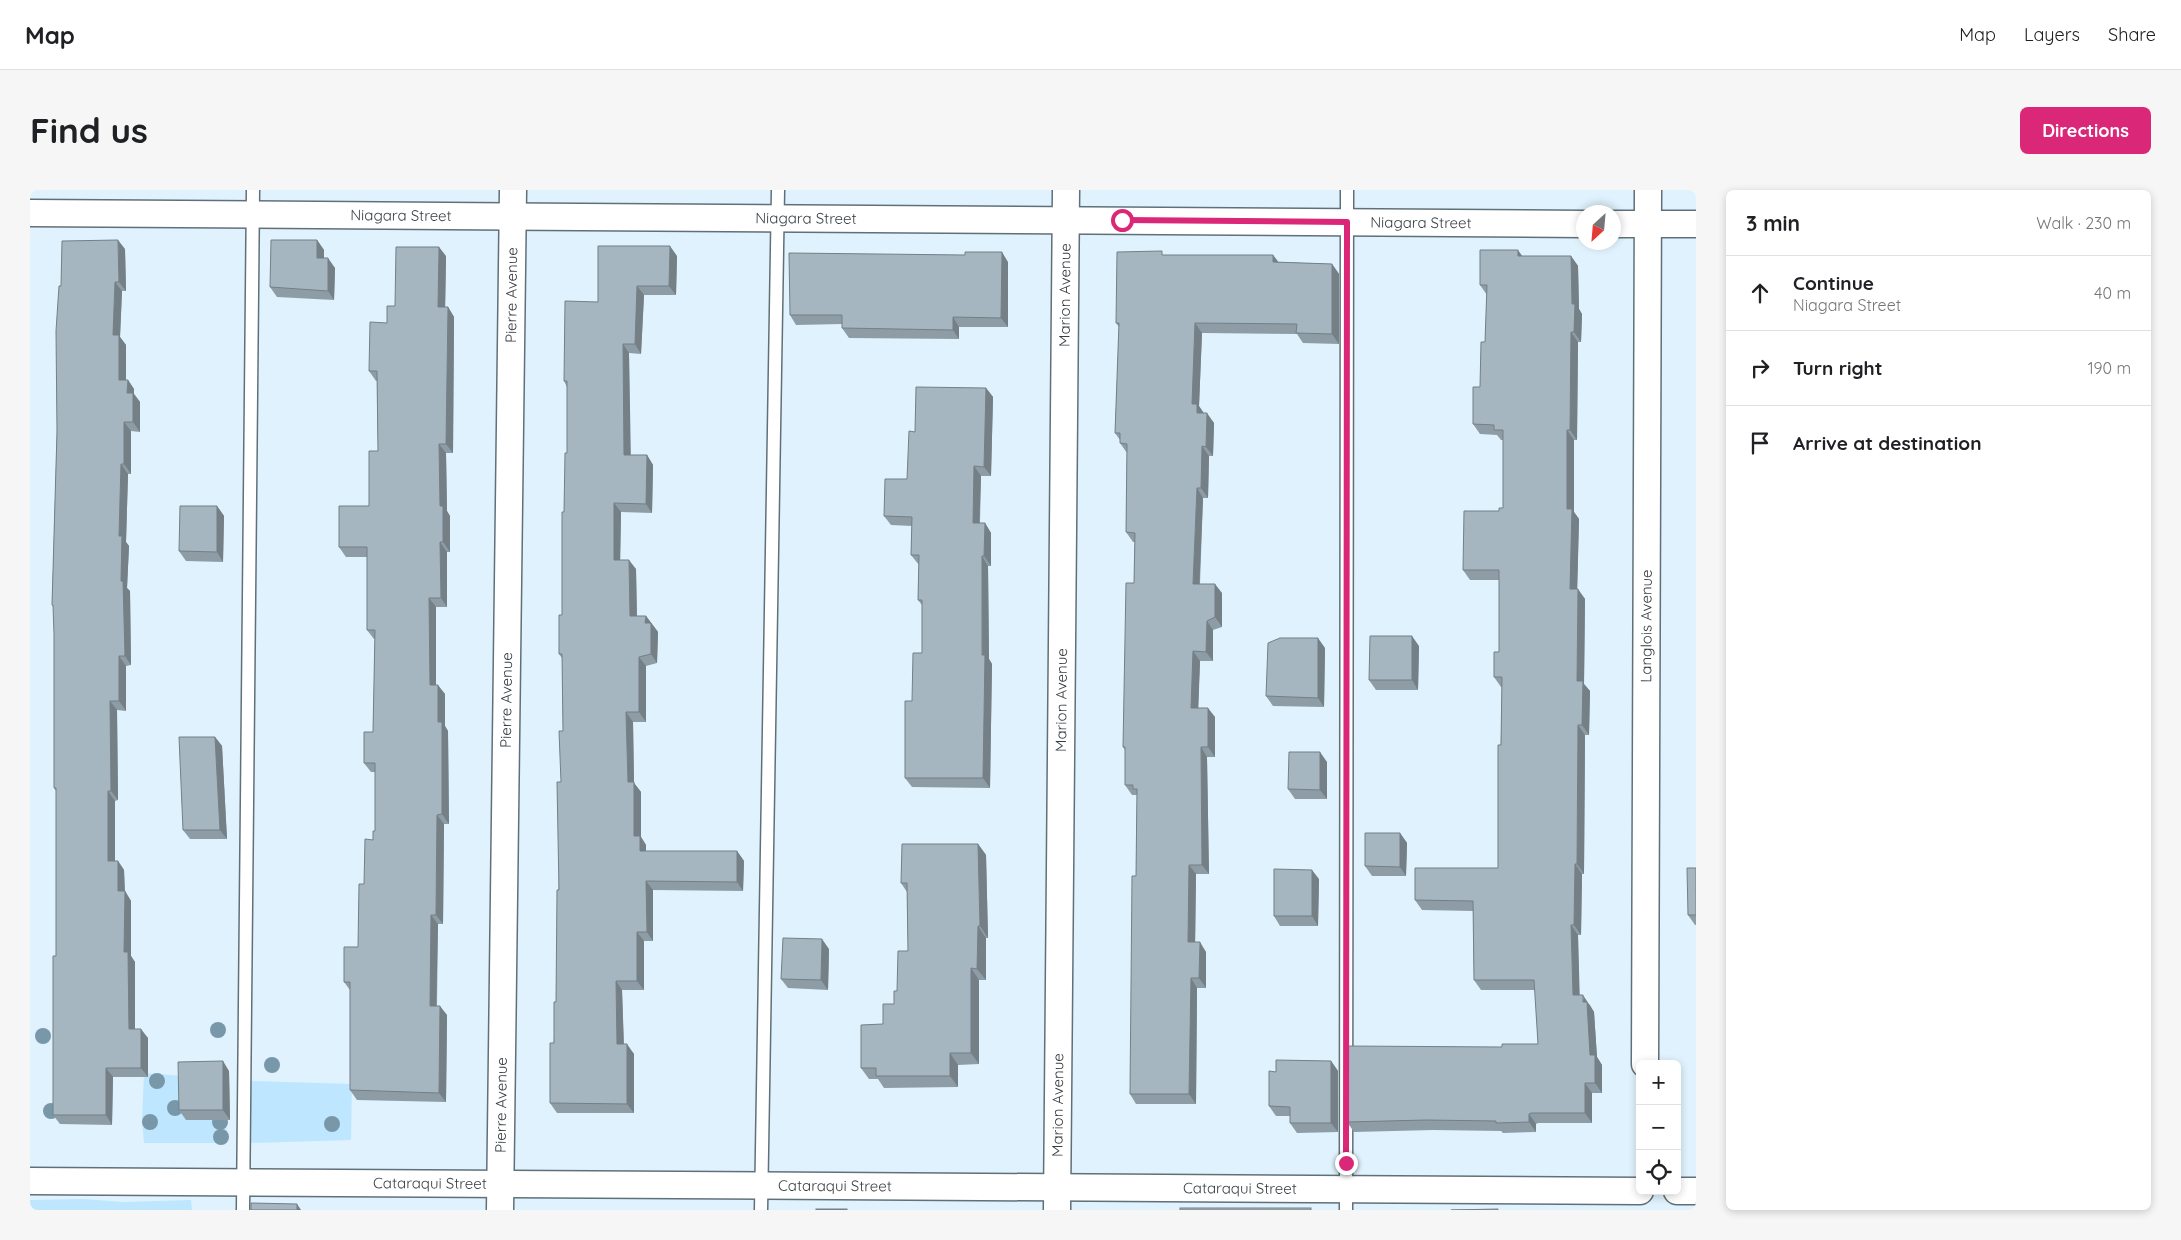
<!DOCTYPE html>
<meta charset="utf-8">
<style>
body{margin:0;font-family:Quicksand,sans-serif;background:#f6f6f6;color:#202124}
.controls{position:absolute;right:15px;bottom:15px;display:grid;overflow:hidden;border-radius:8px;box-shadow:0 2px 8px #0003}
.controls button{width:45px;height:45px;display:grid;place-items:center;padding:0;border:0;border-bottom:1px solid #e0e0e0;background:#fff;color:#202124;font:25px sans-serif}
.compass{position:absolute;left:1546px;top:15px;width:45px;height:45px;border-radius:50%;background:#fff;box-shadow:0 2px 8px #0003;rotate:206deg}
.stop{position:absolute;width:15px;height:15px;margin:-11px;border:4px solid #db2777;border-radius:50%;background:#fff}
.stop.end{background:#db2777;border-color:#fff;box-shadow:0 1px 5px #0008}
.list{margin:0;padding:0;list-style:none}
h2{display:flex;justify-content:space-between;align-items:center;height:65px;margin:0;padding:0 20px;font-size:21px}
h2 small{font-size:16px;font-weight:400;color:#757577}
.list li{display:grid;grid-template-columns:32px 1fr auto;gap:15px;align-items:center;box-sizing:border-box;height:75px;padding:0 20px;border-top:1px solid #e0e0e0}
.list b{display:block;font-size:19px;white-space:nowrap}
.list p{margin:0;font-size:16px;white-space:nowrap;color:#757577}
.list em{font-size:16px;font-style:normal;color:#757577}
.icon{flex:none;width:28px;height:28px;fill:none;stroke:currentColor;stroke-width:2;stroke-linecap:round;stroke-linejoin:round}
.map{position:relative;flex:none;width:1666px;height:1020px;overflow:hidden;border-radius:8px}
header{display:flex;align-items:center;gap:30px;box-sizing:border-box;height:70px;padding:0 25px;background:#fff;border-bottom:1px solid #e0e0e0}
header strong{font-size:24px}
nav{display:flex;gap:28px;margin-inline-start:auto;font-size:18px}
.intro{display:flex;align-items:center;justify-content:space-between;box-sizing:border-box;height:120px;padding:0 30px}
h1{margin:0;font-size:35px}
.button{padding:12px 22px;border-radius:8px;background:#db2777;color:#fff;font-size:18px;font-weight:700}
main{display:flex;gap:30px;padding:0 30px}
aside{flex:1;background:#fff;border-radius:8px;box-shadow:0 2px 8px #0003}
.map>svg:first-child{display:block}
</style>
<header>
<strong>Map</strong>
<nav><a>Map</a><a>Layers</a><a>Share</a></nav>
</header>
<div class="intro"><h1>Find us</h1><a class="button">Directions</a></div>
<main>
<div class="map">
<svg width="1666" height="1020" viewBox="0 0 1666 1020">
<rect width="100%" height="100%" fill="#e0f2fd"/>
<g fill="#bee7ff">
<polygon points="114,883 154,886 156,930 196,930 197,953 114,953 112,930"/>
<polygon points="221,891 322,894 321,950 220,953"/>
<polygon points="54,1009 93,1012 161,1010 162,1020 0,1020 0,1010"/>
</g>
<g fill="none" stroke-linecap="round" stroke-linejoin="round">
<g stroke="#607079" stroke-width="15">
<g id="lane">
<polyline points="213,1020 223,0"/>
<polyline points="731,1020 748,0"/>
<polyline points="1316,1020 1317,0"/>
</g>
</g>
<g stroke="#607079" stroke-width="29">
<g id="street">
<path id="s1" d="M0 23 1554 34"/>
<polyline points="1584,34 1666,34"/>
<path id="s2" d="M1615 874 1618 0"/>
<path id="s3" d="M0 991 1610 1001"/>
<polyline points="1647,1001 1666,1001"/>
<path id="s4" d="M470 1020 483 0"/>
<path id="s5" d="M1027 1020 1036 0"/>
</g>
</g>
<use href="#lane" stroke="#fff" stroke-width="12"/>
<use href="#street" stroke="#fff" stroke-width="26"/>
</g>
<g fill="#7898a9">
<circle cx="188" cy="840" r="8"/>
<circle cx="13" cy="846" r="8"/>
<circle cx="242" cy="875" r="8"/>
<circle cx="127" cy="891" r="8"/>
<circle cx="145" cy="918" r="8"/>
<circle cx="21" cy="921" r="8"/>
<circle cx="120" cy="932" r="8"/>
<circle cx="190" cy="932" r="8"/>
<circle cx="302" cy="934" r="8"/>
<circle cx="191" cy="947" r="8"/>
</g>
<g fill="#8e9da5">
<polygon points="287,50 294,60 294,68 305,78 304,110 247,107 240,97"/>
<polygon points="95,59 96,101 92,101 90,147 96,155 96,190 98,190 104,199 104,204 110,212 110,242 101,241 101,284 98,284 96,352 99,356 97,398 100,401 101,475 96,476 96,521 87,520 88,610 85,611 85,671 88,671 94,680 95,701 101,711 101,766 105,772 105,839 118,848 118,887 83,887 82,935 30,934 23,925 26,766 26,601 24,598 24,418 22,415 31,96"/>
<polygon points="1134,65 1243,65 1248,72 1302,74 1309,84 1309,154 1273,153 1267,144 1172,143 1169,216 1174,223 1184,233 1183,266 1179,266 1178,308 1173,308 1170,394 1192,403 1192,437 1183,440 1183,471 1170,471 1168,518 1185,527 1185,567 1177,567 1179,684 1166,684 1165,752 1176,762 1176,798 1167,798 1166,914 1106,914 1100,904 1106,686 1107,605 1102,605 1095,595 1095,560 1093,557 1104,393 1105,352 1103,352 1096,342 1097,263 1090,253 1090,250 1085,243 1089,137 1086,133"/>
<polygon points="416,66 415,117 418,117 424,127 423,263 416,263 417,321 420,326 420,362 417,362 417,417 406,417 406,495 415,504 415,536 418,541 419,634 414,634 413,734 408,734 407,816 417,825 416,912 327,910 320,900 320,800 314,792 328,757 334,694 345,641 345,582 341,582 334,573 343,542 345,449 344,449 337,440 337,367 316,367 309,357 339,316 348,261 347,191 346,191 339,181 357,133 365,116"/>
<polygon points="647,66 646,105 614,105 611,164 599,163 600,265 617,265 623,275 622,323 591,322 590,370 606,379 607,426 616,426 628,442 627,473 616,476 616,532 603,532 604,593 611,602 611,647 616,655 616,661 707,661 714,671 713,701 623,700 623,751 614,751 614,800 592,800 594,854 604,864 604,923 527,923 520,913 526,812 531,592 533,541 532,468 529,464 532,425 534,322 537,263 537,197 534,191 568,112"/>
<polygon points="1492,66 1541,66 1548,76 1549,119 1552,124 1551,152 1548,152 1547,250 1544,250 1544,322 1549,329 1547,399 1555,409 1554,494 1560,501 1559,545 1555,545 1554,684 1552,684 1551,745 1548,745 1549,805 1560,815 1564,822 1567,867 1572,875 1572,903 1562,903 1562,933 1508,933 1506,934 1506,942 1473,943 1471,941 1403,940 1324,942 1317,932 1472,857 1508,854 1505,800 1451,800 1444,790 1443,721 1392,720 1385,710 1468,678 1472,497 1471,497 1464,487 1469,462 1469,390 1440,390 1433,380 1469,321 1473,318 1473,250 1471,250 1467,245 1450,244 1443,234 1450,197 1455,152 1457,105 1450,95"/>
<polygon points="978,72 978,137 929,137 929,149 819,148 812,138 812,134 766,135 760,125"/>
<polygon points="956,198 963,207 961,286 951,286 950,333 955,333 961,343 961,376 958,376 959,469 962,474 960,598 882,597 875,588 882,511 892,463 892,415 888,410 889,375 881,365 882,336 861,335 854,326 877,289 885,242"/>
<polygon points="187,316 194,326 193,372 156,371 149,361"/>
<polygon points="1389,456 1388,500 1346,500 1339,490"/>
<polygon points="1295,458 1294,517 1243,516 1236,506"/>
<polygon points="185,547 192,556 197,649 160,649 153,640"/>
<polygon points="1297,572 1297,609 1265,609 1258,599"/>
<polygon points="1370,643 1377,653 1376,686 1342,686 1335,676"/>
<polygon points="948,654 956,665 958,748 956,748 956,790 949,790 949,874 928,875 928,897 854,898 848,889 839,889 831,878 864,814 878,761 877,702 871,693"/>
<polygon points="1666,678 1666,735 1665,735 1658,725"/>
<polygon points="1289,689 1288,736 1250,736 1244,726"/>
<polygon points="799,759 798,800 758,798 751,789"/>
<polygon points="1301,871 1308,881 1308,942 1267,943 1260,933 1260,926 1246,926 1239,916 1246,882"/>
<polygon points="199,881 200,930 156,930 149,920"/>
</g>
<g fill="#747f86">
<polygon points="88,50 95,59 96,101 89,92"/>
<polygon points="287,50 294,60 294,77 287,68"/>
<polygon points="640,56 647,66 646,105 639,96"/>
<polygon points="409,57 416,66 415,127 408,117"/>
<polygon points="1488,60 1495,70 1488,66"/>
<polygon points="972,62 978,72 978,137 971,128"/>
<polygon points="1243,65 1250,74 1243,72"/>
<polygon points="1541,66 1548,76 1549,119 1552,124 1551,152 1544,142 1542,114"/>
<polygon points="298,68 305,78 304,110 298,101"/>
<polygon points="1302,74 1309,84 1309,154 1302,144"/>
<polygon points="85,92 92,101 90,147 96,155 96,199 89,190 83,145"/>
<polygon points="607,96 614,105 611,164 605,154"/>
<polygon points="418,117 424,127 423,263 416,254"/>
<polygon points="923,127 929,137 929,149 923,140"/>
<polygon points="1165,133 1172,143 1169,216 1174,224 1174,232 1162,214"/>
<polygon points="1541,142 1548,152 1547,250 1540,240"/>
<polygon points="593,154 599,163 601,274 594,265"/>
<polygon points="98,190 104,199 104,204 110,212 110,242 103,232 97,203"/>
<polygon points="956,198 963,207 961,286 954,277"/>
<polygon points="1177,223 1184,233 1183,266 1176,257"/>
<polygon points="94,232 101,241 101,284 94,274"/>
<polygon points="1537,240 1544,250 1544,322 1549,329 1547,409 1540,399 1537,319"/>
<polygon points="409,254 416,263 417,321 420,326 420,362 413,352 410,316"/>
<polygon points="1172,256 1179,266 1178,308 1171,298"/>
<polygon points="617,265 623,275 622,323 616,314"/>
<polygon points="91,274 98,284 96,352 99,356 97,398 100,401 101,475 95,466 91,391 89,346"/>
<polygon points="944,276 951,286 949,343 943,333"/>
<polygon points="1167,298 1173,308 1169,403 1163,394"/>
<polygon points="584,313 591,322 590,380 584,370"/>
<polygon points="187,316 194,326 193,372 187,362"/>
<polygon points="955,333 961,343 961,376 954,366"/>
<polygon points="410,352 417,362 417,417 411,408"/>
<polygon points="952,366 958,376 959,469 962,474 960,598 953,588"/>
<polygon points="599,370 606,379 607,435 600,426"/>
<polygon points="1185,394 1192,403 1192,437 1185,427"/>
<polygon points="1548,399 1555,409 1554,494 1560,501 1559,545 1552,535 1547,491"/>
<polygon points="399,408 406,417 406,505 400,495"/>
<polygon points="616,426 628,442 627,473 621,464 615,433"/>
<polygon points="1177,431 1183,440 1183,471 1176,462"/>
<polygon points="1382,446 1389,456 1388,500 1382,490"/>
<polygon points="1288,448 1295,458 1294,517 1288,508"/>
<polygon points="1163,461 1170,471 1168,527 1161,518"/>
<polygon points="89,466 96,476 96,521 89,511"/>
<polygon points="609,467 616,476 616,532 609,522"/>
<polygon points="408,495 415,504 415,536 418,541 419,634 412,624 408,532"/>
<polygon points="80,511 87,520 88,610 81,601"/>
<polygon points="1178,518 1185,527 1185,567 1178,557"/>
<polygon points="596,522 603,532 604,593 611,602 611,647 616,655 616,670 610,661 604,646 598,592"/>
<polygon points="1548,535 1555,545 1554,684 1547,674"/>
<polygon points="185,547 192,556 197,649 190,640"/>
<polygon points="1171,557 1177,567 1179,684 1172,675"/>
<polygon points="1290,562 1297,572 1297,609 1290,600"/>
<polygon points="78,601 85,611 85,681 78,671"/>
<polygon points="407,625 414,634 413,734 406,725"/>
<polygon points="1370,643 1377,653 1376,686 1370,677"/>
<polygon points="948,654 956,665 958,748 950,736"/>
<polygon points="707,661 714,671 713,701 707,692"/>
<polygon points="88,671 94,680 95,710 88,701"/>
<polygon points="1545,674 1552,684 1551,745 1544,735"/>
<polygon points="1159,675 1166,684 1165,762 1158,752"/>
<polygon points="1282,680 1289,689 1288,736 1282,726"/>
<polygon points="616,691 623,700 623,751 617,742"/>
<polygon points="95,701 101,711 101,766 105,772 105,848 99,839 94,762"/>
<polygon points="401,725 408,734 406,825 400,816"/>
<polygon points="1541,735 1548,745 1550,815 1543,805"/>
<polygon points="948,736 956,748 956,790 947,779"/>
<polygon points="607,742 614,751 614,800 607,791"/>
<polygon points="792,749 799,759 798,800 791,790"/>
<polygon points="1170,752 1176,762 1176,798 1169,788"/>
<polygon points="941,778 949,790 949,874 941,863"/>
<polygon points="1161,788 1167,798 1166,914 1159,904"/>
<polygon points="586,791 592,800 594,863 587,854"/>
<polygon points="1553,805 1564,822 1567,867 1572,875 1572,903 1565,893 1560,865"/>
<polygon points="410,816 417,825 416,912 409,903"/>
<polygon points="111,839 118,848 118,887 111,878"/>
<polygon points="597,854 604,864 604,923 597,914"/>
<polygon points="920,863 928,875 928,897 920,886"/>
<polygon points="193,871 199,881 200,930 193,920"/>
<polygon points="1301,871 1308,881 1308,942 1301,933"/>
<polygon points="76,878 83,887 82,935 76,925"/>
<polygon points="1555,893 1562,903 1562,933 1555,923"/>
<polygon points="1499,924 1506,934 1506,942 1499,932"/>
<polygon points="267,1014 271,1020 267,1020"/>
</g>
<g fill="#a5b6c0" stroke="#747f86">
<polygon points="88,50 89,92 85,92 83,145 89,145 89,190 98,190 97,203 103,203 103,232 94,232 94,274 91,274 89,346 92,346 91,391 93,391 95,466 89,466 89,511 80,511 81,601 78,601 78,671 88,671 88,701 95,701 94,762 98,762 99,839 111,839 111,878 76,878 76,925 23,925 23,766 26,766 26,598 24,598 24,444 23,415 22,415 27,242 26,141 29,96 31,96 32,51"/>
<polygon points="241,50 287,50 287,68 298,68 298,101 240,97"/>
<polygon points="568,56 640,56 639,96 607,96 605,154 593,154 594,265 617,265 616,314 584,313 584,370 599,370 600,426 616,426 615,433 621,433 621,464 609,467 609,522 596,522 598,592 604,592 604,646 610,646 610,661 707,661 707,692 616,691 617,742 607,742 607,791 586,791 587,854 597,854 597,914 520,913 520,853 524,853 524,812 526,812 527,700 529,700 527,592 531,592 529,541 533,541 532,464 529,464 529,425 532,425 532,322 534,322 535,263 537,263 537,191 534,191 535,111 568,112"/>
<polygon points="366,57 409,57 408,117 418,117 416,254 409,254 410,316 413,316 413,352 410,352 411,408 399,408 400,495 408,495 408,532 412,532 412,624 407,625 406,725 401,725 400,816 410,816 409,903 320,900 320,792 314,792 314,757 328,757 329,694 334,694 335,649 343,650 343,641 345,641 345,573 334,573 334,542 343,542 345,440 337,440 337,357 309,357 309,316 339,316 339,261 348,261 347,181 339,181 340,132 357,133 357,116 365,116"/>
<polygon points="1450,60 1488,60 1488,66 1541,66 1542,114 1545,114 1544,142 1541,142 1540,240 1537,240 1537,319 1542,319 1540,399 1548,399 1547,491 1553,491 1552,535 1548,535 1547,674 1545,674 1544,735 1541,735 1543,805 1553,805 1553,812 1557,812 1560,865 1565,865 1565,893 1555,893 1555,923 1501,923 1499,924 1499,932 1466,933 1466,931 1396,930 1317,932 1317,856 1472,857 1472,854 1508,854 1504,790 1444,790 1443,711 1385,710 1385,678 1468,678 1468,555 1471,555 1472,487 1464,487 1464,462 1469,462 1469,380 1433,380 1434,321 1469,321 1469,318 1473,318 1473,240 1464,240 1464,235 1443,234 1443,197 1450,197 1451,152 1455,152 1457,95 1450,95"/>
<polygon points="1132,61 1132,65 1243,65 1243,72 1302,74 1302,144 1266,143 1267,134 1165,133 1162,214 1167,214 1167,223 1177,223 1176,257 1172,256 1171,298 1167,298 1163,394 1185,394 1185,427 1177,431 1176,462 1163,461 1161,518 1178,518 1178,557 1171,557 1172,675 1159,675 1158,752 1170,752 1169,788 1161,788 1159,904 1100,904 1102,686 1106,686 1107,599 1103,599 1103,595 1095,595 1095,557 1093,557 1096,393 1104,393 1105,343 1096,342 1097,254 1090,253 1090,243 1085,243 1089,133 1086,133 1087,62"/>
<polygon points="935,62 972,62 971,128 923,127 923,140 812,138 812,125 760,125 759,63 935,65"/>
<polygon points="886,197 956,198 954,277 944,276 943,333 955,333 954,366 952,366 952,465 955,465 953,588 875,588 875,511 882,511 883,463 892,463 892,410 888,410 889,365 881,365 882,327 854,326 855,289 877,289 879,241 885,242"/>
<polygon points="150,316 187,316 187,362 149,361"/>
<polygon points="1340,446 1382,446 1382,490 1339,490"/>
<polygon points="1250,448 1288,448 1288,508 1236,506 1238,453"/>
<polygon points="149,547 185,547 190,640 153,640"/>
<polygon points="1259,562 1290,562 1290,600 1258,599"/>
<polygon points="1335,643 1370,643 1370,677 1335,676"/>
<polygon points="872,654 948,654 950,736 948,736 947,779 941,778 941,863 920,863 920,886 846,886 846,878 831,878 831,835 853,834 853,814 864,814 864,801 867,801 868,761 878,761 877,693 871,693"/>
<polygon points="1657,678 1666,678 1666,725 1658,725"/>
<polygon points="1244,679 1282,680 1282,726 1244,726"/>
<polygon points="753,748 792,749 791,790 751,789"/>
<polygon points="1246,870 1301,871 1301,933 1260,933 1260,917 1239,916 1239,881 1246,882"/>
<polygon points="193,871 193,920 149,920 148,872"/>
<polygon points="221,1013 267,1014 267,1020 221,1020"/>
<rect x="1150" y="1018" width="131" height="2"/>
<rect x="786" y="1019" width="31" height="1"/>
<polygon points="1468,1019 1468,1020 1421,1020"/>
</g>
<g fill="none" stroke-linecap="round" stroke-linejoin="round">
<polyline stroke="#db2777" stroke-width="6" points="1092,30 1317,32 1316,973"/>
</g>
<g text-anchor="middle" stroke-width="5" stroke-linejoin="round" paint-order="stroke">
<g font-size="15" fill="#363d41" stroke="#fff">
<text dy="5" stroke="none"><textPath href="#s1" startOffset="371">Niagara Street</textPath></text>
<text dy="5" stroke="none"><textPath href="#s1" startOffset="776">Niagara Street</textPath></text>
<text dy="5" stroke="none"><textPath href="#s1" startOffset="1391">Niagara Street</textPath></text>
<text dy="5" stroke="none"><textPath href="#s4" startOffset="915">Pierre Avenue</textPath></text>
<text dy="5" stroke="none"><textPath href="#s5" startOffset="915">Marion Avenue</textPath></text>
<text dy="5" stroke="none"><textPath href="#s2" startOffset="438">Langlois Avenue</textPath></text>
<text dy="5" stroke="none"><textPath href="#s4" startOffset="510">Pierre Avenue</textPath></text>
<text dy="5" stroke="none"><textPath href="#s5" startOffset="510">Marion Avenue</textPath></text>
<text dy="5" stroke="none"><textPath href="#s4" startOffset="105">Pierre Avenue</textPath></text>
<text dy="5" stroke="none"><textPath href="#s5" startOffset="105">Marion Avenue</textPath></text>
<text dy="5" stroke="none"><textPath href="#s3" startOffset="400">Cataraqui Street</textPath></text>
<text dy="5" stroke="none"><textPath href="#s3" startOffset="805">Cataraqui Street</textPath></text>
<text dy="5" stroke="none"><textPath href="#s3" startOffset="1210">Cataraqui Street</textPath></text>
</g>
</g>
</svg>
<div class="controls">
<button>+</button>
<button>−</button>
<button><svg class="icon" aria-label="locate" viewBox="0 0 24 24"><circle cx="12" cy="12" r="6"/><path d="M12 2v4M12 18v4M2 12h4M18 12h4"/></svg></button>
</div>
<svg class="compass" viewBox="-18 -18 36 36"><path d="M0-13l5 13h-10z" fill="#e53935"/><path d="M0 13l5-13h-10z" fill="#757577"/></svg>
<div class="stop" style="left:1092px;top:30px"></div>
<div class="stop end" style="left:1316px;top:973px"></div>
</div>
<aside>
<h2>3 min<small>Walk · 230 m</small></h2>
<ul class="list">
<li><svg class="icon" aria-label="ahead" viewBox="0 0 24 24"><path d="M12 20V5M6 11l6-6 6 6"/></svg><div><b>Continue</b><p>Niagara Street</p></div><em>40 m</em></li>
<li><svg class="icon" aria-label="right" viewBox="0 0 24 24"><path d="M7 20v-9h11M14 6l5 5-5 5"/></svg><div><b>Turn right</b></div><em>190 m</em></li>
<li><svg class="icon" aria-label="arrive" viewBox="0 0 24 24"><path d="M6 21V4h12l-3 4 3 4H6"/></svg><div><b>Arrive at destination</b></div></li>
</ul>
</aside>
</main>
